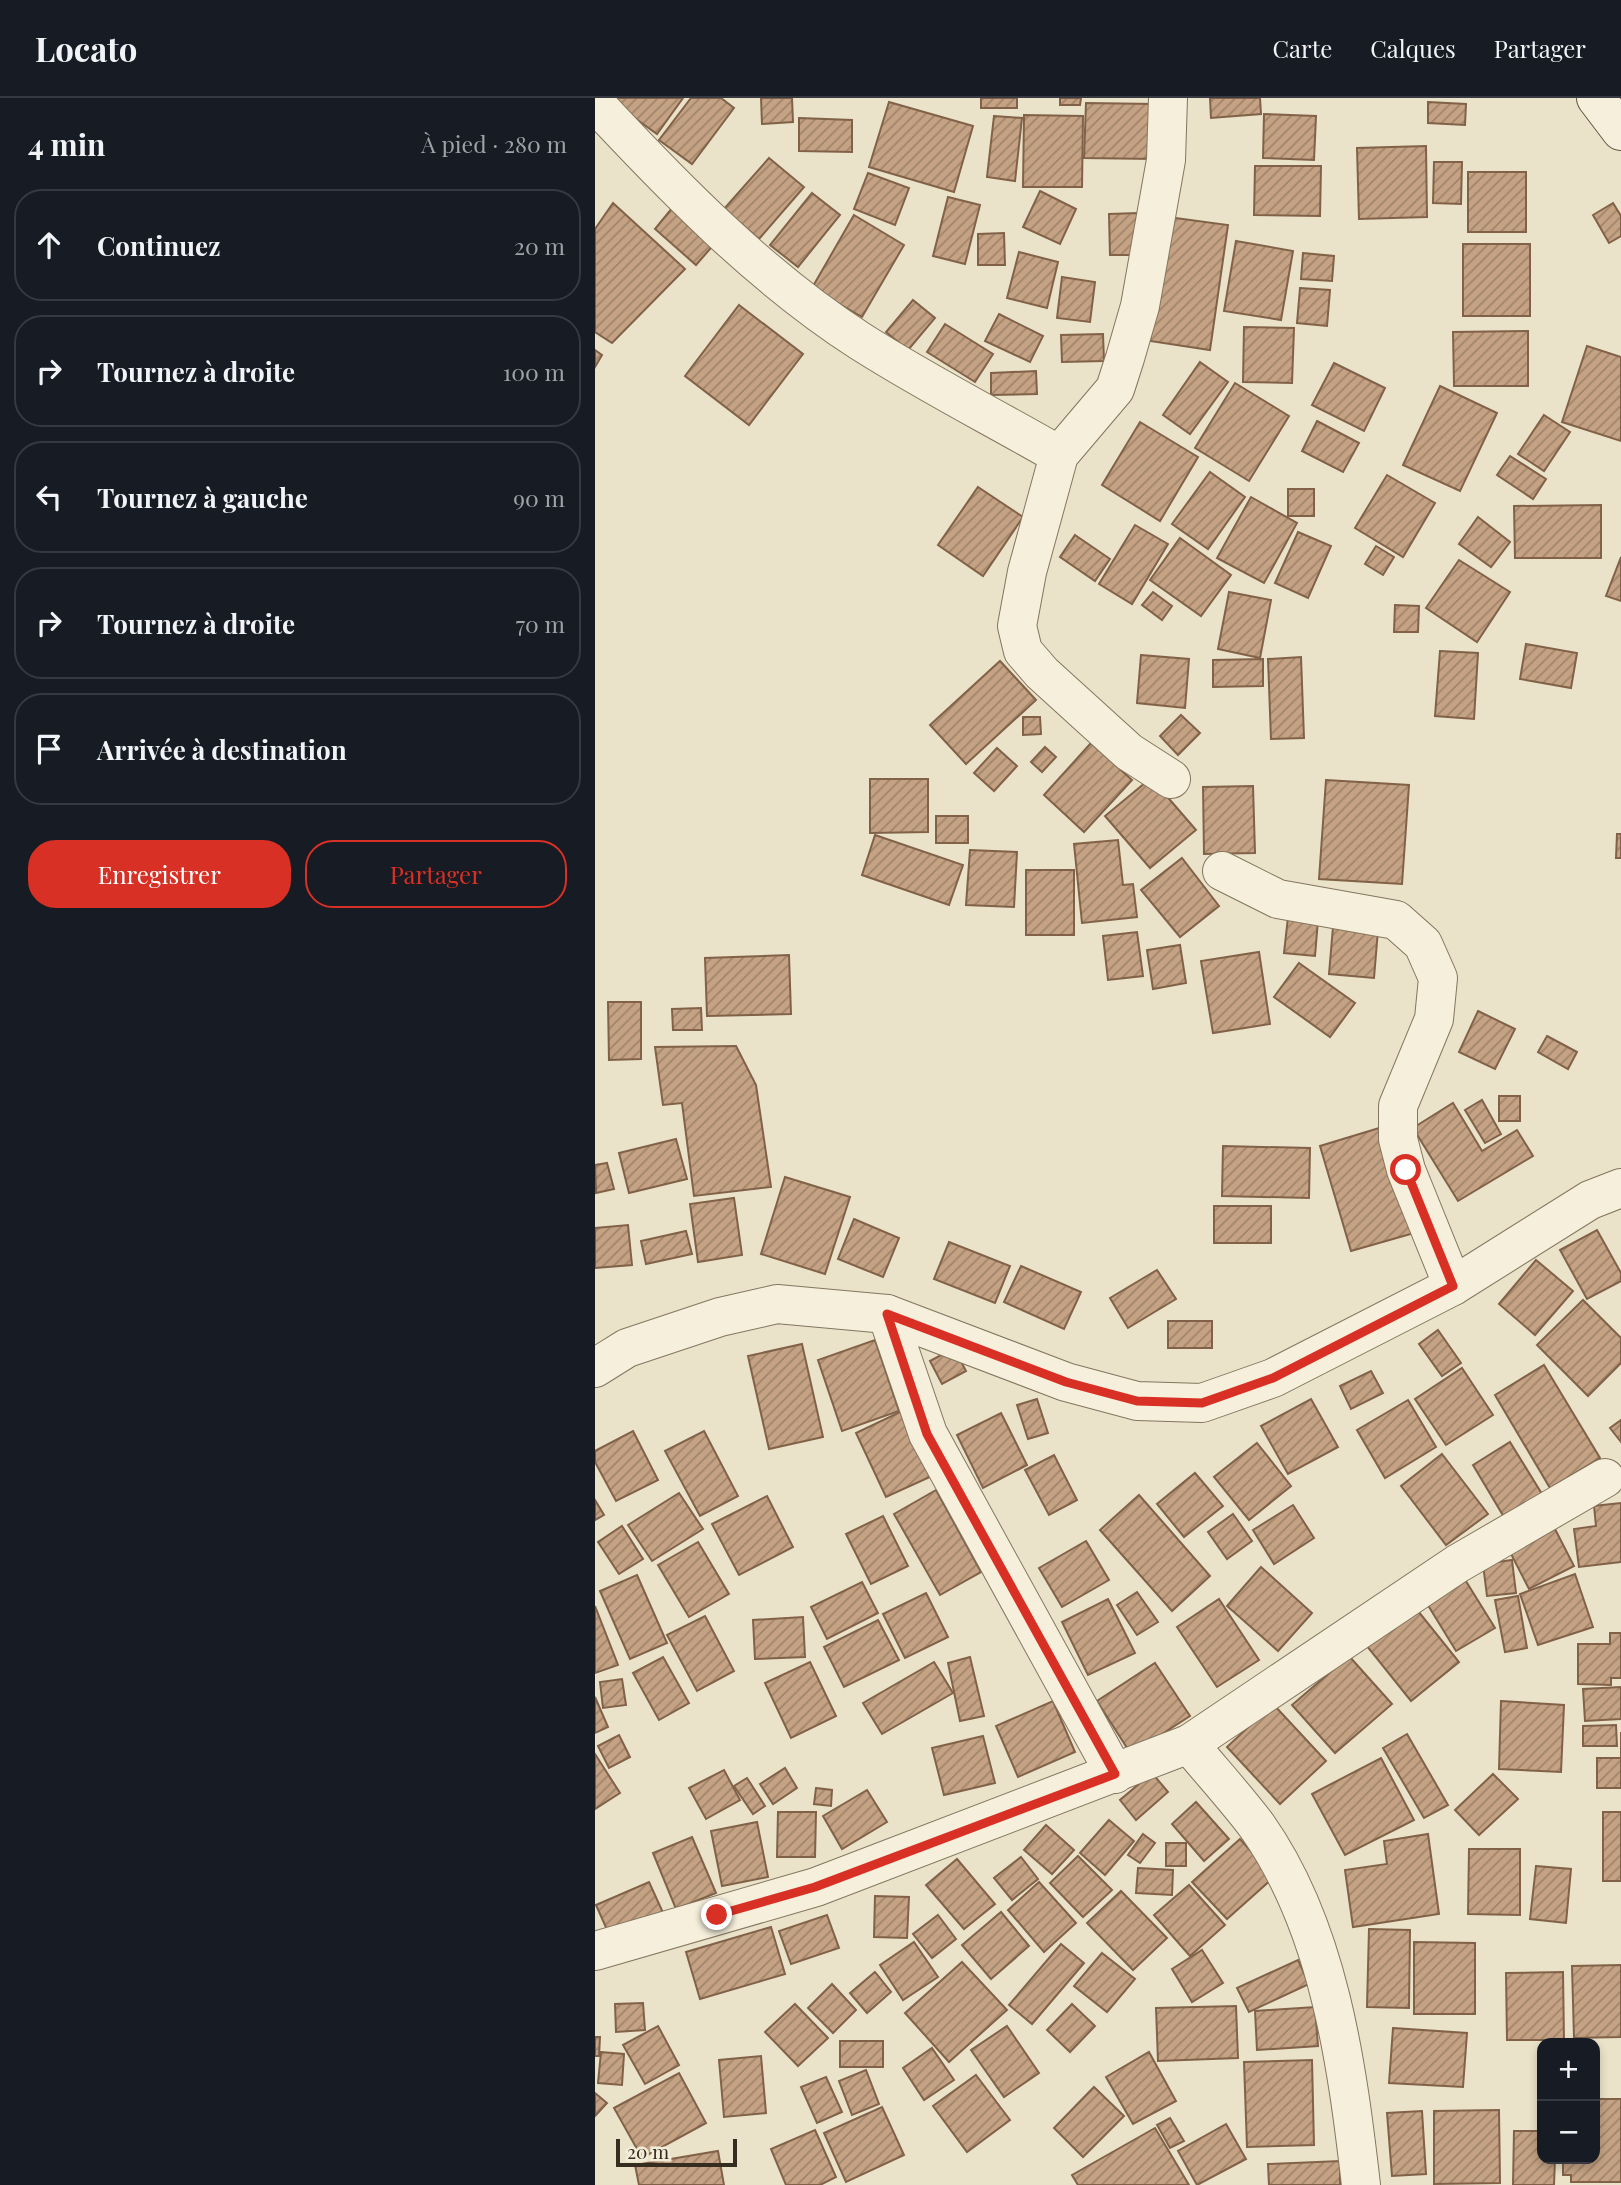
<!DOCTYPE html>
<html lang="fr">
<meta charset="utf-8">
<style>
body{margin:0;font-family:"Playfair Display",serif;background:#20242c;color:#f1f3f6}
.controls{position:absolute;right:21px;bottom:21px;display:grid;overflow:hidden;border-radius:14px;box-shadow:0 4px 10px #0003}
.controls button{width:63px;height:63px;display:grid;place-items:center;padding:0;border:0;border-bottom:2px solid #363941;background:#171b24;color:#f1f3f6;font:35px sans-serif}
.scale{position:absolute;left:21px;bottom:18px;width:121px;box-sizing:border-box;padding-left:7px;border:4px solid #362d21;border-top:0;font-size:19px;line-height:24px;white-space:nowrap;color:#362d21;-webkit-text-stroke:5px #f2ecd8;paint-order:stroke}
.stop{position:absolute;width:21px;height:21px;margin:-16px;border:5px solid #d93025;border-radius:50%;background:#fff}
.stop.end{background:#d93025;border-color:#fff;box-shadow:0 2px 7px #0008}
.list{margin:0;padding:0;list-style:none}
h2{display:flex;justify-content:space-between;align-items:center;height:91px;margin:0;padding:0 28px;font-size:30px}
h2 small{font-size:23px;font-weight:400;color:#9ea1a6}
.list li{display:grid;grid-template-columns:46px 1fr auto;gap:21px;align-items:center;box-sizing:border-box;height:112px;margin:0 14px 14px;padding:0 14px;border:2px solid #363941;border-radius:28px}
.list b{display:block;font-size:26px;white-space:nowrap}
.list em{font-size:23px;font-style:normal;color:#9ea1a6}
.actions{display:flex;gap:14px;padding:21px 28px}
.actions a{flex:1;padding:16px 0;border:2px solid #d93025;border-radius:28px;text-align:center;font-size:24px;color:#d93025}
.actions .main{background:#d93025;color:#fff}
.icon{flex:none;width:38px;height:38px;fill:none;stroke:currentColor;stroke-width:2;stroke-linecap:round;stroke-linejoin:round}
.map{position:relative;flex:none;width:1026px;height:2087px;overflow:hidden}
header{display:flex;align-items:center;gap:42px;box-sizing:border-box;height:98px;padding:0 35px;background:#171b24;border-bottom:2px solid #363941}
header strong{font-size:33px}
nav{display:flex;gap:38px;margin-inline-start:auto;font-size:24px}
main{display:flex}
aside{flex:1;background:#171b24}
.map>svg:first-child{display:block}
</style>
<header>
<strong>Locato</strong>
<nav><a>Carte</a><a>Calques</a><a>Partager</a></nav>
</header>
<main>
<aside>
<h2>4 min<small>À pied · 280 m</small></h2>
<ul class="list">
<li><svg class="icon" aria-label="ahead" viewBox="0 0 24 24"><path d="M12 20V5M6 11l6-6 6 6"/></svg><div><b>Continuez</b></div><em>20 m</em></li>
<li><svg class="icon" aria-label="right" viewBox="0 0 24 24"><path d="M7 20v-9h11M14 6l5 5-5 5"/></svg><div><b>Tournez à droite</b></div><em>100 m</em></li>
<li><svg class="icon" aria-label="left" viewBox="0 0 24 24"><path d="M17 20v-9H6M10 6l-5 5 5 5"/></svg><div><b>Tournez à gauche</b></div><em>90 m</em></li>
<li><svg class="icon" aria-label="right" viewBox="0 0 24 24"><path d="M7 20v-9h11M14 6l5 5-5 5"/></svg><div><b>Tournez à droite</b></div><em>70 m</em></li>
<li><svg class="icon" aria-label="arrive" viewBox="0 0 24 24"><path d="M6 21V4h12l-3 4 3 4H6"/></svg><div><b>Arrivée à destination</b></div></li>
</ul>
<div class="actions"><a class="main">Enregistrer</a><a>Partager</a></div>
</aside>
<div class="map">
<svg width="1026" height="2087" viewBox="0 0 1026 2087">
<defs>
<pattern id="building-hatch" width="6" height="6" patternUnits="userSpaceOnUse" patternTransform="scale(1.75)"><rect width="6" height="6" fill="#c4a283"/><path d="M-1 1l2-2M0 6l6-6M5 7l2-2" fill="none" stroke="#a0846b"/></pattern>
</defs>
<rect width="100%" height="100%" fill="#eae2c9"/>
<g fill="url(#building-hatch)" stroke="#816248" stroke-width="2">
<polygon points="12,0 88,0 62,36"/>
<polygon points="96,0 126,0 139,10 97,66 64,42"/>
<polygon points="166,0 197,0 198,24 167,26"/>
<rect x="386" y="0" width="36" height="10"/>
<polygon points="465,0 486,0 485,7 465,7"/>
<polygon points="615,0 665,0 666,16 616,20"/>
<polygon points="294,4 378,28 359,94 274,69"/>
<polygon points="833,4 871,6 870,27 833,25"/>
<polygon points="491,5 560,6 559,61 489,60"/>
<polygon points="669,16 721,18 719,62 668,60"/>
<polygon points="429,17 488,18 487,89 428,89"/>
<polygon points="399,18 427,20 420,83 392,79"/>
<polygon points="204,20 257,22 257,54 204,53"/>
<polygon points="831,48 832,119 764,121 762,50"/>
<polygon points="174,60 209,89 164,141 129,111"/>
<polygon points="839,64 867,64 866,106 838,105"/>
<polygon points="660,68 726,68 725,118 659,117"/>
<rect x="873" y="74" width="58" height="60"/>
<polygon points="273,75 314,90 300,127 259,111"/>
<polygon points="445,93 481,111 465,146 428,129"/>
<polygon points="217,95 245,117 203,169 175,147"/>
<polygon points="353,99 385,107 370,166 338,158"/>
<polygon points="18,105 90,171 17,245 0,234 0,131"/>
<polygon points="1018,105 1026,118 1026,138 1014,145 998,117"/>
<polygon points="78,109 121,144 101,167 60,131"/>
<polygon points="543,115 544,157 515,157 514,116"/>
<polygon points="259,117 309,147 267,219 217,190"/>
<polygon points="573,119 633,127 615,252 555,243"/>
<polygon points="409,135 410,167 383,167 383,136"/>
<polygon points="641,143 698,153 686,222 629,213"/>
<rect x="868" y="146" width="67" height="72"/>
<polygon points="424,154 463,164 452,210 412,200"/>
<polygon points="708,155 739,158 737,183 706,181"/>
<polygon points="467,179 500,184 495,224 462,220"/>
<polygon points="705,190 735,192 732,228 702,225"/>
<polygon points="318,202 340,220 313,252 291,234"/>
<polygon points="144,207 208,256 154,327 90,278"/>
<polygon points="404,216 448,238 435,264 390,243"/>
<polygon points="350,226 398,256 380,284 332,254"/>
<polygon points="649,229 699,230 697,285 648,284"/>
<polygon points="933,233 933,288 859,288 858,234"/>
<polygon points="508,236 509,263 467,264 466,237"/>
<polygon points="992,248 1026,259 1026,343 967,324"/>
<polygon points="0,252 7,257 0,269"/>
<polygon points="605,264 633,284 595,336 568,317"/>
<polygon points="739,265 790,290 769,333 717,307"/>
<polygon points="441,273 442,296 396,297 396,275"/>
<polygon points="640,285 694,318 654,383 600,350"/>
<polygon points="845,288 902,315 865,393 808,367"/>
<polygon points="949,317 975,334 949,373 923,356"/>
<polygon points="722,323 764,345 748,374 707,353"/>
<polygon points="545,324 603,359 565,423 507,387"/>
<polygon points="915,358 951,381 938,401 902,377"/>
<polygon points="615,374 650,399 613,451 577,426"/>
<polygon points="792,377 840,405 808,459 760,430"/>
<polygon points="383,389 428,419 388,478 343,447"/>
<rect x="693" y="391" width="26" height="27"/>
<polygon points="656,399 702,425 669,485 622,460"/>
<polygon points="1006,407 1006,460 920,460 919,408"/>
<polygon points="883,419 915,444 896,469 864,446"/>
<polygon points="540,427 573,446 537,506 504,486"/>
<polygon points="703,434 736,448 713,500 680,485"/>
<polygon points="480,437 515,461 500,483 465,459"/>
<polygon points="585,440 636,477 606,518 555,482"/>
<polygon points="781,448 799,459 788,477 770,466"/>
<polygon points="1026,459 1026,503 1011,498"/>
<polygon points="864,462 915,494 882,544 831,510"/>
<polygon points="558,494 577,508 567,522 547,507"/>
<polygon points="634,494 676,502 665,560 623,551"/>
<polygon points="800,507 824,508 823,534 799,534"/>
<polygon points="931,546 982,555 976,590 925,581"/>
<polygon points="845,553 883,555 879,621 840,618"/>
<polygon points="546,557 594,561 590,610 542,605"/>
<polygon points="706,559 709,640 676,641 673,561"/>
<polygon points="668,561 668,588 618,589 618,562"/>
<polygon points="405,563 441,602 371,666 335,627"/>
<polygon points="586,617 605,635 583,657 565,638"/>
<polygon points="428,619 445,619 446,636 428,637"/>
<polygon points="496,645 537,682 489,734 449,697"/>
<polygon points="450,649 461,659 447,674 436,664"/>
<polygon points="402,650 422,668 399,693 379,675"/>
<polygon points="556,680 601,732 555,770 510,718"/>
<polygon points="275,681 333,681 333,734 275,735"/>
<polygon points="731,682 814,687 807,786 724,781"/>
<polygon points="658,688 660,755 609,756 608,689"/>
<rect x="341" y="718" width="32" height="27"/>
<polygon points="1022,736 1026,736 1026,760 1021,760"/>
<polygon points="280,737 368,767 354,807 267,777"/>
<polygon points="523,742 528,787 538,786 542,819 487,825 479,746"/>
<polygon points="375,752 422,754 419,809 371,807"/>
<polygon points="587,760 624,808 585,839 546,792"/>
<rect x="431" y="772" width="48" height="65"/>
<polygon points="693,819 723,822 720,858 689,855"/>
<polygon points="738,829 783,832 779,880 734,876"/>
<polygon points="542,834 548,878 513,882 508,838"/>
<polygon points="585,847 591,885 558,891 552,852"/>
<polygon points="664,854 675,926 618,935 606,863"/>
<polygon points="194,857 196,916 112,918 110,860"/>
<polygon points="704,865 760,905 735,939 679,899"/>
<polygon points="13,904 46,904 46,961 14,962"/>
<polygon points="106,910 107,932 78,932 77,911"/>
<polygon points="883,913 920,931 900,971 864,954"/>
<polygon points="952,938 982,954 973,971 943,954"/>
<polygon points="141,948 161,987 176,1089 99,1098 87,1005 68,1007 60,949"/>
<rect x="904" y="998" width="21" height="25"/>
<polygon points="887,1002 906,1036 890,1045 870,1012"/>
<polygon points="858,1005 887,1053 922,1032 938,1058 863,1103 818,1030"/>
<polygon points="794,1027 826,1133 756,1153 725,1048"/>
<polygon points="81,1041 92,1081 34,1095 24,1055"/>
<polygon points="628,1048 715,1050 714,1100 627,1098"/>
<polygon points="12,1065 19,1091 1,1095 0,1067"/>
<polygon points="190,1079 255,1099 230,1176 166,1156"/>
<polygon points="139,1100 147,1157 103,1164 95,1106"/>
<rect x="619" y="1108" width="57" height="37"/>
<polygon points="259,1121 304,1140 288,1179 243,1161"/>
<polygon points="33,1127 37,1167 0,1170 0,1130"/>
<polygon points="1002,1132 1026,1175 1026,1183 992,1201 965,1152"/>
<polygon points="91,1133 97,1156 51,1166 46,1143"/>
<polygon points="354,1144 415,1168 400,1205 339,1181"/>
<polygon points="941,1162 978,1193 940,1237 904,1206"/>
<polygon points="426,1168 486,1194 469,1231 409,1204"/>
<polygon points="562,1172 581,1201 533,1230 515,1200"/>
<polygon points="988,1202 1026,1240 1026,1265 993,1298 942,1247"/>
<rect x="573" y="1223" width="44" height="27"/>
<polygon points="843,1232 866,1265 847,1278 824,1246"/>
<polygon points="280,1242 304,1313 247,1333 223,1262"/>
<polygon points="207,1246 228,1339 174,1351 153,1258"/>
<polygon points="359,1250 371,1273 347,1286 335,1263"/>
<polygon points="949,1267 1005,1360 955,1390 900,1297"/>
<polygon points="867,1270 898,1317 851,1347 820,1301"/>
<polygon points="776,1273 788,1295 756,1311 745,1288"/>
<polygon points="442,1301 453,1335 433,1341 422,1307"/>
<polygon points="716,1301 743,1349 693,1376 666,1328"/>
<polygon points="813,1302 841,1349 790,1380 762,1332"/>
<polygon points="307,1313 337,1378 291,1399 261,1335"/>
<polygon points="406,1315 432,1367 388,1390 362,1337"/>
<polygon points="1026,1322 1026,1344 1015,1330"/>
<polygon points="38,1333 63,1382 21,1403 0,1364 0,1353"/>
<polygon points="109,1333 143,1398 105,1418 70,1353"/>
<polygon points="915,1344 947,1396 909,1419 878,1367"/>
<polygon points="662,1345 696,1388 654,1422 619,1379"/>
<polygon points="847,1356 893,1416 851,1447 806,1388"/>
<polygon points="459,1357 482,1402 454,1417 430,1372"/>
<polygon points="600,1375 628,1408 589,1439 562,1406"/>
<polygon points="341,1392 386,1474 345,1497 299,1416"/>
<polygon points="84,1395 108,1431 57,1463 33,1427"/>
<polygon points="544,1397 615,1478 577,1513 505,1432"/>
<polygon points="172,1398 198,1449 144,1477 117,1426"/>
<polygon points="0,1402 9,1417 0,1422"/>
<polygon points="1026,1405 1026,1464 984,1469 979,1431 1001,1428 999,1408"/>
<polygon points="698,1407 719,1440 679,1466 658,1432"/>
<polygon points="638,1416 657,1443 632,1461 613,1434"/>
<polygon points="288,1418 313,1468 276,1486 251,1436"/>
<polygon points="27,1428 48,1461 24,1476 3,1444"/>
<polygon points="960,1431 979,1468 934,1491 915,1454"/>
<polygon points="491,1443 514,1482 467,1509 444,1470"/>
<polygon points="103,1444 134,1496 94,1519 63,1467"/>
<polygon points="917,1462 921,1495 892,1498 888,1466"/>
<polygon points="666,1469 717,1515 683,1553 632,1508"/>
<polygon points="980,1476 998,1529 943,1547 925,1496"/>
<polygon points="42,1477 72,1545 35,1561 5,1493"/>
<polygon points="869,1480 900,1530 861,1553 831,1504"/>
<polygon points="267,1484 283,1515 232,1541 216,1509"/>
<polygon points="542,1494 563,1524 542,1537 522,1507"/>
<polygon points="331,1495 353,1539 310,1560 288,1516"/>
<polygon points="923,1498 932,1550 910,1554 900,1502"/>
<polygon points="513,1501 540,1555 493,1577 467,1524"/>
<polygon points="624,1501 664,1562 622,1589 582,1529"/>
<polygon points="0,1508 23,1567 0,1575"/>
<polygon points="819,1508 864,1564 816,1603 771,1547"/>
<polygon points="110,1518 139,1573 102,1593 72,1537"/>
<polygon points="208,1519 210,1559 160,1561 158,1522"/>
<polygon points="283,1522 304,1562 249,1589 229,1549"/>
<polygon points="1015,1535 1026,1535 1026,1580 1016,1580 1016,1587 983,1586 983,1546 1015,1546"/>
<polygon points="754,1558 797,1606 740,1655 697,1607"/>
<polygon points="68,1559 94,1605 64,1622 38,1575"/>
<polygon points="375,1559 389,1618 365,1623 353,1565"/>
<polygon points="215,1564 241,1618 196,1640 170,1585"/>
<polygon points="339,1564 358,1595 287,1636 268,1605"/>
<polygon points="560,1565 595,1618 536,1656 502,1603"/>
<polygon points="27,1581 31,1607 8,1610 5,1584"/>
<polygon points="1026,1589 1026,1621 990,1623 988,1591"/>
<polygon points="0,1599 13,1629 0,1635"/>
<polygon points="458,1603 480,1654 423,1679 401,1628"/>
<polygon points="906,1603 969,1607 966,1674 904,1671"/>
<polygon points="678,1606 731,1663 685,1706 632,1649"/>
<polygon points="1021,1627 1022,1648 988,1648 988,1628"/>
<polygon points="1026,1634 1026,1690 1002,1690 1002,1660 1026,1660"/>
<polygon points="812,1636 853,1707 829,1720 788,1650"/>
<polygon points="24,1637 35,1659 14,1670 3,1648"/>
<polygon points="388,1638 400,1685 349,1697 337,1650"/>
<polygon points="0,1656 25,1695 0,1711"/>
<polygon points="786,1660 819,1722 750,1757 717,1696"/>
<polygon points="190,1670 202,1690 178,1706 165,1686"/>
<polygon points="129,1672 145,1702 111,1721 94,1690"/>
<polygon points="557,1675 573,1694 541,1722 525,1702"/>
<polygon points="898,1676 923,1701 884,1737 860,1712"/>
<polygon points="152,1680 170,1708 158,1716 139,1688"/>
<polygon points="221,1690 237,1692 236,1708 219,1706"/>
<polygon points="272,1692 292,1724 247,1751 228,1718"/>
<polygon points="601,1704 634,1741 609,1763 577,1726"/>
<polygon points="183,1714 221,1714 220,1759 182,1759"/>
<rect x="1008" y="1714" width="18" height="69"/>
<polygon points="514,1722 539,1743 510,1777 485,1755"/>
<polygon points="162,1724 173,1779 127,1788 116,1733"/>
<polygon points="451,1727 479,1752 457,1776 429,1752"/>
<polygon points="548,1736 560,1745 545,1765 533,1757"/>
<polygon points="833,1736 844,1816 758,1829 750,1772 792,1766 789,1743"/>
<polygon points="97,1739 121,1795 81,1811 58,1755"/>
<polygon points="645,1741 679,1779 632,1821 597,1784"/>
<rect x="571" y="1745" width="20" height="23"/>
<polygon points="874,1751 925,1751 925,1817 873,1816"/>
<polygon points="483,1758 517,1792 488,1819 455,1785"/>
<polygon points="426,1759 443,1781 417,1802 399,1780"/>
<polygon points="362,1761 400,1806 369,1831 331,1787"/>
<polygon points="941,1768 976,1771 971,1825 935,1821"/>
<polygon points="543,1770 578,1772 577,1797 541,1795"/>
<polygon points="54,1784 70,1819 17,1843 1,1807"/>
<polygon points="444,1784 481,1825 449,1854 413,1812"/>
<polygon points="594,1787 630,1827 595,1858 559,1817"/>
<polygon points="526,1793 572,1840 538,1872 492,1825"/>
<polygon points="280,1798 314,1799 312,1840 279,1839"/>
<polygon points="406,1814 434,1848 396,1881 367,1847"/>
<polygon points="232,1817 244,1850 196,1866 184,1833"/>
<polygon points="343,1817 361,1841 337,1860 318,1836"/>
<polygon points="176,1829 190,1876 105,1901 91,1854"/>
<polygon points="774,1831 815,1832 814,1910 772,1909"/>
<polygon points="319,1844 343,1879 308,1902 285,1867"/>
<polygon points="819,1844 880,1845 880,1916 819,1916"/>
<polygon points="466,1846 489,1865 437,1926 414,1907"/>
<polygon points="607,1852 628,1885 597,1904 577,1871"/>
<polygon points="507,1855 540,1881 512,1914 479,1888"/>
<polygon points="703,1862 714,1886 654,1914 642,1890"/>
<polygon points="367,1864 412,1912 354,1964 310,1915"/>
<polygon points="1026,1867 1026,1939 979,1940 977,1868"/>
<polygon points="280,1874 296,1894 272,1915 255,1895"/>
<polygon points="968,1874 969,1942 912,1942 911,1875"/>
<polygon points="237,1886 261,1912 238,1935 213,1910"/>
<polygon points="48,1905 50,1932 21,1934 20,1906"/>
<polygon points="200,1906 233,1940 203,1968 170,1934"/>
<polygon points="477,1906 500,1928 475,1954 452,1932"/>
<polygon points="641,1908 643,1960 563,1963 561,1910"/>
<polygon points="720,1909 723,1948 662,1952 660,1913"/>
<polygon points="63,1928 84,1967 50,1986 28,1947"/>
<polygon points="412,1928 444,1975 409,1999 376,1952"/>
<polygon points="798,1930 872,1935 868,1989 794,1985"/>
<polygon points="0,1939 5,1939 4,1958 0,1958"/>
<rect x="245" y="1943" width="43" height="26"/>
<polygon points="337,1950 359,1982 329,2002 308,1970"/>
<polygon points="6,1954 29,1956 27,1987 3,1985"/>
<polygon points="554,1954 581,2003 538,2026 511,1979"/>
<polygon points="166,1958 171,2015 129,2019 124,1962"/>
<polygon points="717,1962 719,2047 652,2049 649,1964"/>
<polygon points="271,1972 284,2006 257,2017 244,1983"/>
<polygon points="84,1975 111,2025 47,2060 19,2010"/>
<polygon points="381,1977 415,2022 372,2054 338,2008"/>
<polygon points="231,1979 247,2014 222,2025 206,1989"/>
<polygon points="499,1989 529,2018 488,2059 459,2030"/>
<polygon points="0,1995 12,2005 0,2018"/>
<polygon points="1000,2001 1026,2001 1026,2084 976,2084 976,2077 968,2077 968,2061 1000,2061"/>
<polygon points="287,2009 309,2057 251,2084 229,2035"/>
<polygon points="904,2012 905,2085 839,2086 839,2013"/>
<polygon points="827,2013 831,2076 797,2078 792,2015"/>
<polygon points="575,2020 589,2043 575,2050 562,2027"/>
<polygon points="631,2026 651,2061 602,2087 583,2053"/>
<polygon points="560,2030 594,2087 483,2087 477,2077"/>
<polygon points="220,2032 241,2079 225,2087 191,2087 176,2051"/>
<polygon points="919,2033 947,2033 947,2061 960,2061 959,2087 918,2087"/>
<polygon points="123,2053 129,2087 44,2087 40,2067"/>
<polygon points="745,2063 745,2087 674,2087 673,2066"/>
</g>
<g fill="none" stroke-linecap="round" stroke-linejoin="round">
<g stroke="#84765f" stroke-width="40">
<g id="street">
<polyline points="573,0 571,62 545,208 530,260 520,291 464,357 432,474 422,528 428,553 447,575 534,654 576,681"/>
<path d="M0 5C80 91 166 179 265 243 329 284 398 319 464 357"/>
<polyline points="627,773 683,801 801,822 828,846 843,880 839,921 803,1008 803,1041 811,1072 858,1188"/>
<polyline points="292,1216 333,1336 520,1676"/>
<polyline points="0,1270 32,1250 125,1219 182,1206 292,1216 471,1284 542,1303 607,1305 678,1280 858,1188 995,1102 1026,1090"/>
<path d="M594 1646C616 1673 641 1700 662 1728 734 1830 752 1966 766 2087"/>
<polyline points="0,1853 221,1789 594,1646 862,1466 1010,1380"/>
</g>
</g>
<g stroke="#665742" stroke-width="40">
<polyline id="secondary" points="1001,0 1026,33"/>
</g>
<use href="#street" stroke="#f5efdb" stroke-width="38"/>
<use href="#secondary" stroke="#f5efdb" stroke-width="38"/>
</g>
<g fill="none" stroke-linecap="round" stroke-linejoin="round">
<polyline stroke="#d93025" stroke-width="9" points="122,1817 220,1789 520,1676 332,1336 292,1216 471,1284 542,1303 607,1305 678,1280 858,1188 811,1072"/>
</g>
</svg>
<div class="controls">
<button>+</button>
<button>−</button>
</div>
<div class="scale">20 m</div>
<div class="stop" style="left:811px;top:1072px"></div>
<div class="stop end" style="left:122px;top:1817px"></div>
</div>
</main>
